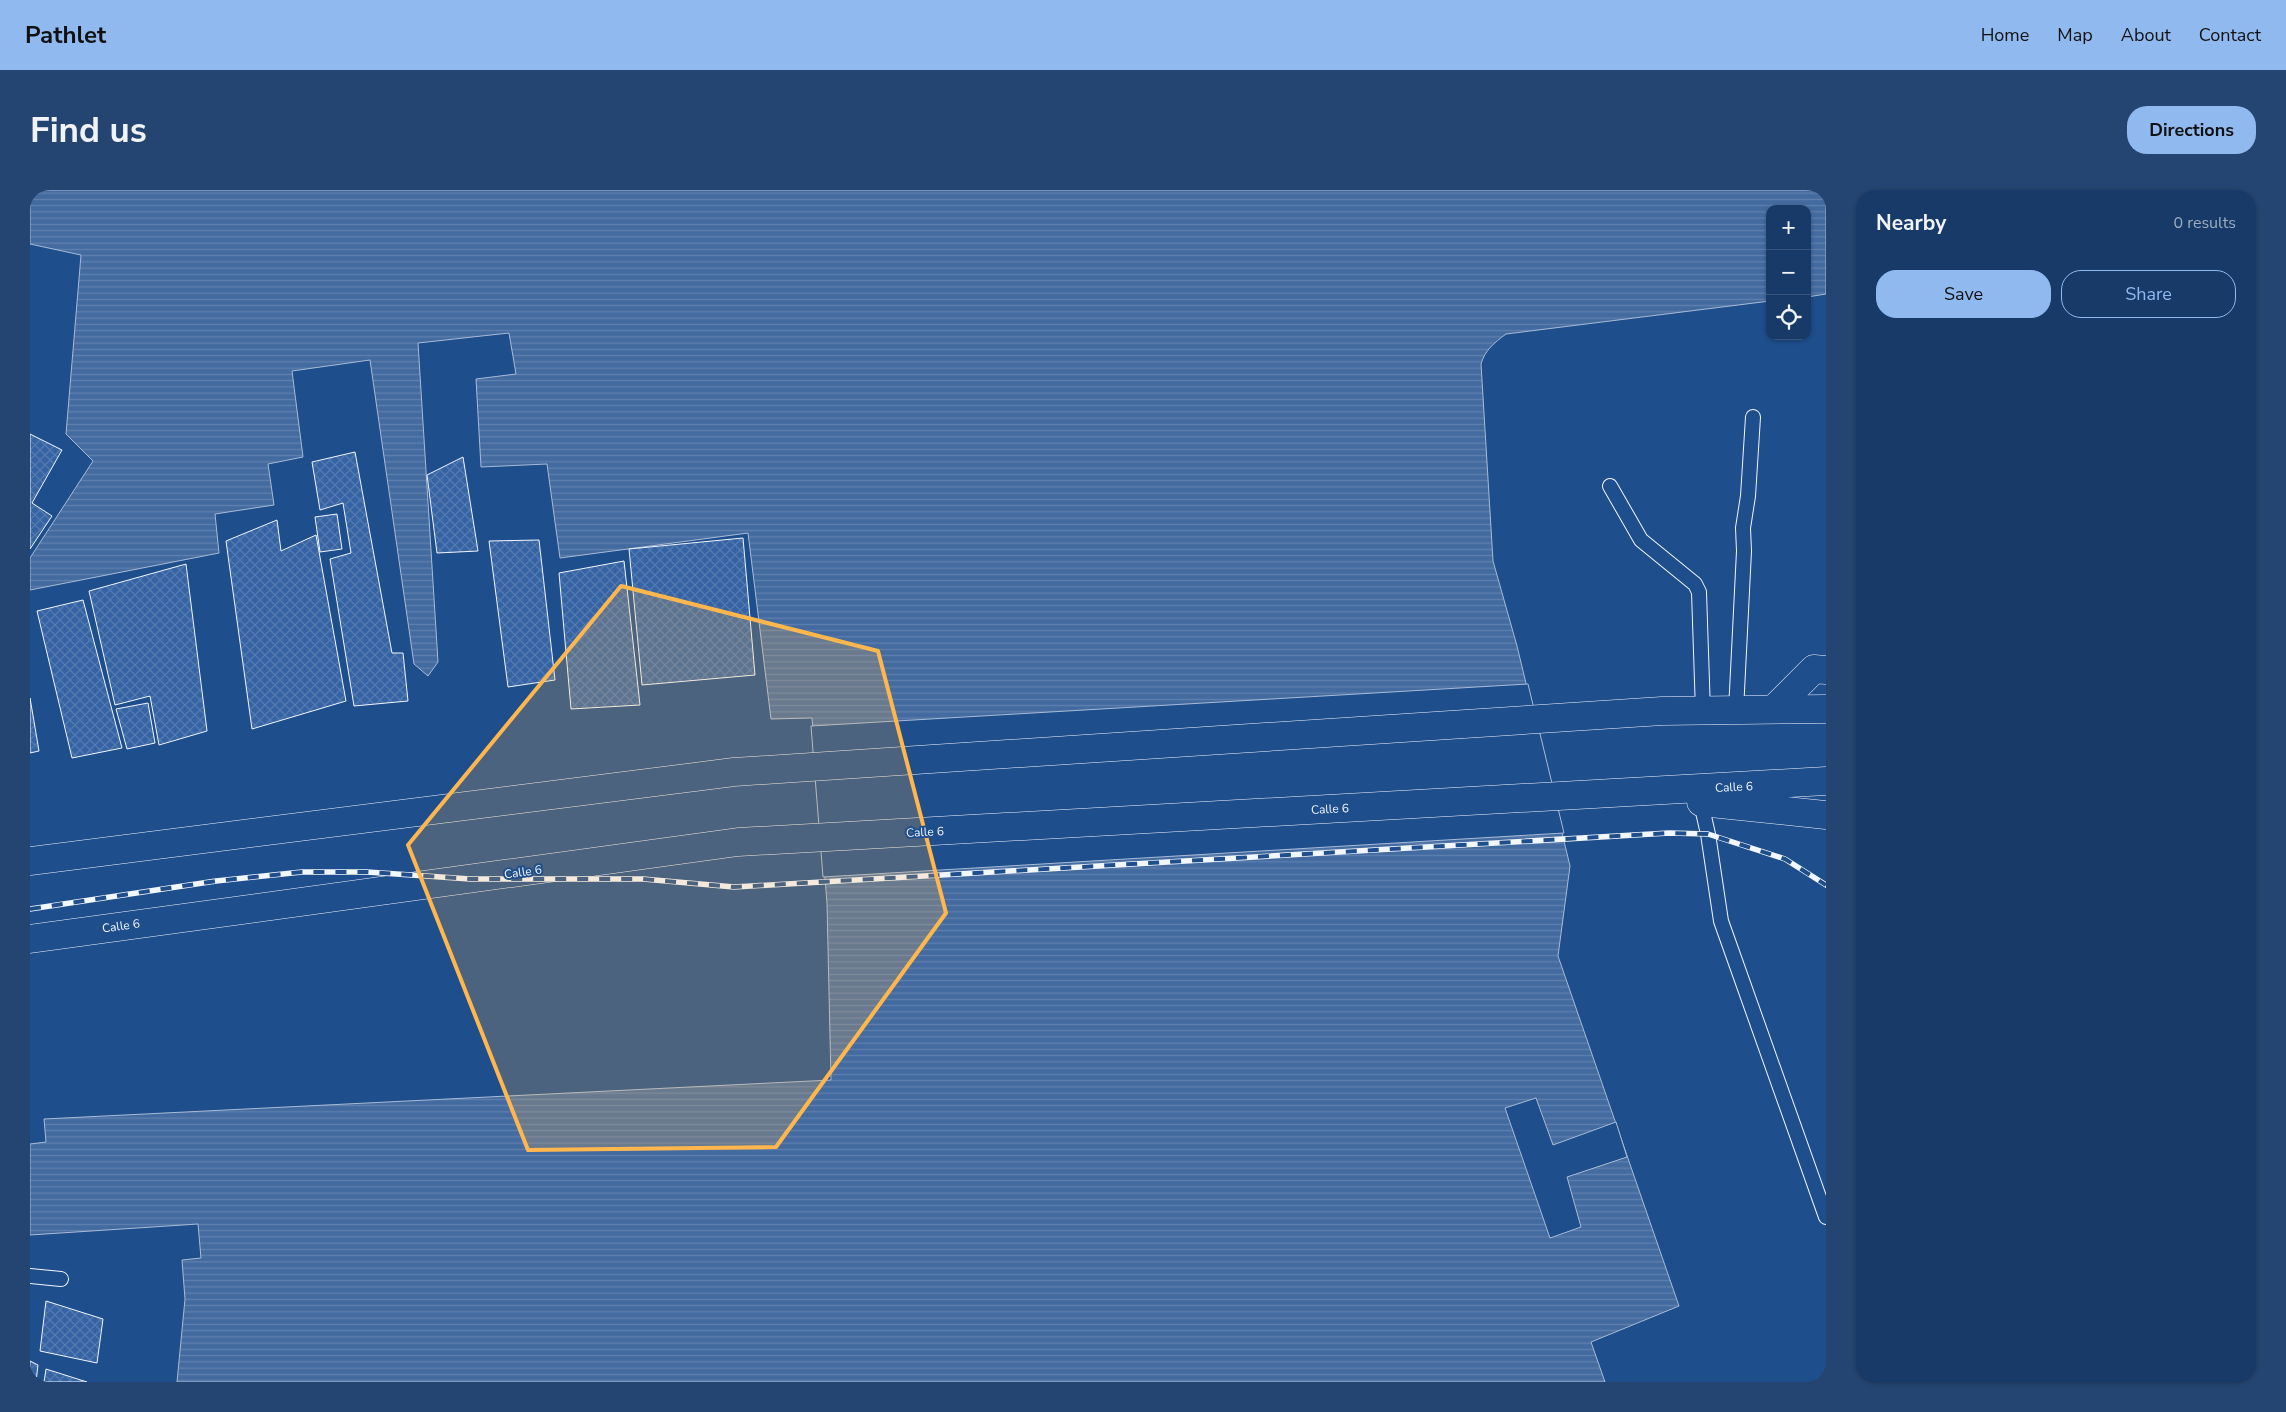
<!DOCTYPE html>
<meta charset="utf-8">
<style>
body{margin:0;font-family:"Nunito Sans",sans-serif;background:#244571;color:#f1f3f6}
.controls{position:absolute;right:15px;top:15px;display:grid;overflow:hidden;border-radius:10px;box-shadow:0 1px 4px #0004}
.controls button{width:45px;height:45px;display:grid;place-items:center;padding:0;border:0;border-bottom:1px solid #36547d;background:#173a69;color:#f1f3f6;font:25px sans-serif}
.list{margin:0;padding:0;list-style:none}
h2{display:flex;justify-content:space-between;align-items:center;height:65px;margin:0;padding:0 20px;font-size:21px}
h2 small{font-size:16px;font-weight:400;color:#9eadc0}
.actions{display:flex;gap:10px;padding:15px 20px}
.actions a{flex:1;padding:11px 0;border:1px solid #90b9f0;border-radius:20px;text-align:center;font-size:18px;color:#90b9f0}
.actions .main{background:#90b9f0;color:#111}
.icon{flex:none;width:28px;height:28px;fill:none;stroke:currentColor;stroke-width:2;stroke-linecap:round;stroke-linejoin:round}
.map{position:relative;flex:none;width:1796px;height:1192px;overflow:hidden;border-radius:20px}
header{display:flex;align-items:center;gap:30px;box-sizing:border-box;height:70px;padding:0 25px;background:#90b9f0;color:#111}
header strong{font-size:24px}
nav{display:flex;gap:28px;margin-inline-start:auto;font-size:18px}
.intro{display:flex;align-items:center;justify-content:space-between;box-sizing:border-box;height:120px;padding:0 30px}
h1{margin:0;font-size:35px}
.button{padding:12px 22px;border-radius:20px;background:#90b9f0;color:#111;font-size:18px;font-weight:700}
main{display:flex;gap:30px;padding:0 30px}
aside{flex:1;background:#173a69;border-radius:20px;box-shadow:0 1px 4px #0004}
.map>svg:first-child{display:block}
</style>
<header>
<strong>Pathlet</strong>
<nav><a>Home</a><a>Map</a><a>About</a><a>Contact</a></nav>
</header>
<div class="intro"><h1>Find us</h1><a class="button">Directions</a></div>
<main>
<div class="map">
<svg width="1796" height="1192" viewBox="0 0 1796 1192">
<defs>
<pattern id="water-rules" width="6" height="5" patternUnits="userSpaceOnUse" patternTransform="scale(1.25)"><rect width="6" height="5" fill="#446ba0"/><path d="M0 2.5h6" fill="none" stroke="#5f81ae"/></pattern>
<pattern id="building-cross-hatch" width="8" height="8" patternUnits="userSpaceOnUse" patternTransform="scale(1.25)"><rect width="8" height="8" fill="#3563a3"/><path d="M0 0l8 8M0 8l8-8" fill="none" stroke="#537ab1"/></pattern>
</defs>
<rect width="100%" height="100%" fill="#1f4e8c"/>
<path fill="url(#water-rules)" stroke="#a8bbd7" d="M0 0H1796V104L1777 107V19H1740V111L1476 144C1464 153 1455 160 1451 174L1463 371 1487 456 1540 676 1528 766 1649 1116 1561 1152 1575 1192H147L155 1109 152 1070 171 1068 168 1034 0 1045V954L16 952 14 929 801 890 797 713 782 528 741 529 718 343 530 368 517 274 451 277 446 189 486 184 479 143 388 153 408 472 398 486 384 474 340 170 262 181 273 267 238 274 244 315 185 324 189 363 0 400V368L63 271 36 244 51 65 0 54Z"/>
<g fill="#1f4e8c" stroke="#a8bbd7">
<polygon points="1498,494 1534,643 793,687 781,536"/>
<polygon points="1506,908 1523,955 1586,932 1597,967 1537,987 1551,1037 1520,1048 1475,918"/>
</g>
<g fill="url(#building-cross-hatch)" stroke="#f2f6ff">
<polygon points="0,244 32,260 2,313 22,326 0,359"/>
<polygon points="325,262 362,463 373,463 378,511 324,516 300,369 321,363 313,313 290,320 282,272"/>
<polygon points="433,267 448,361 407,363 397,285"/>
<polygon points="307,324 312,359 290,362 285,327"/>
<polygon points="247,330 251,361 286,345 316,511 222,539 196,351"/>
<polygon points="713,348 725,485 612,495 599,359"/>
<polygon points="509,350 525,490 478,497 459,351"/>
<polygon points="594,371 610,515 541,519 529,383"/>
<polygon points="156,374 177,541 129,555 120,506 85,515 59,401"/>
<polygon points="53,410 92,558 42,568 7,421"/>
<polygon points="0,508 9,561 0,563"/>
<polygon points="118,513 125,553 97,559 86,519"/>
<polygon points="16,1111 73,1129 67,1173 10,1161"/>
<polygon points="0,1171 8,1175 6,1192 0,1192"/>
<polygon points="16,1179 57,1192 14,1192"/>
</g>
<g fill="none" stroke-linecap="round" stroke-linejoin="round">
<g stroke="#f2f6ff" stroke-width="16">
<g id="service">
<polyline points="1580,296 1611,350 1665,394 1669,402 1673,522"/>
<polyline points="1706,521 1714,361 1713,338 1718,306 1723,227"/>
<polyline points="1670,609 1678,644 1691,731 1796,1027"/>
<polyline points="0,1086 31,1089"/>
</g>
</g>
<g stroke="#f2f6ff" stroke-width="29">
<g id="trunk">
<polyline points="1745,518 1784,479 1796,480"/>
<polyline points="1671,612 1796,625"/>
<polyline points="0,671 704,582 1632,521 1796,519"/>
<polyline points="0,749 708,652 1796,591"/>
</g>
</g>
<use href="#service" stroke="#1f4e8c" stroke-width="14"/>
<use href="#trunk" stroke="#1f4e8c" stroke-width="28"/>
<g stroke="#f2f6ff" stroke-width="5.5">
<polyline id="rail" points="0,719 186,691 272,682 337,682 440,689 613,689 704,697 1639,643 1678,644 1755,669 1796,695"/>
</g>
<use href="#rail" stroke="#1f4e8c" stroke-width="4" stroke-dasharray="11" stroke-linecap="butt"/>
</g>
<path fill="#ffb74d" fill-opacity="0.2" stroke="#ffb74d" stroke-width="4" stroke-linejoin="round" d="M591 396 848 461 916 723 746 957 498 960 378 655Z"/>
<g text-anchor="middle" stroke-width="4" stroke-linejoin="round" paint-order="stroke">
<g font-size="12" fill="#f2f6ff" stroke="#1f4e8c">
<text transform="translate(1704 597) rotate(-3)" y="4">Calle 6</text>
<text transform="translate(1300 619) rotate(-3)" y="4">Calle 6</text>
<text transform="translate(895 642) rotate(-3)" y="4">Calle 6</text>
<text transform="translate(493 682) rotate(-8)" y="4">Calle 6</text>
<text transform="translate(91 736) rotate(-8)" y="4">Calle 6</text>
</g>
</g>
</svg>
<div class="controls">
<button>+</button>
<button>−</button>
<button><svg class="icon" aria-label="locate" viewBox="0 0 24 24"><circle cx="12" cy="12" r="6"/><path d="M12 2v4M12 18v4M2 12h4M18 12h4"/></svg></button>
</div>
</div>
<aside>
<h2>Nearby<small>0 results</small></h2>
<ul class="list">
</ul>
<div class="actions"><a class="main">Save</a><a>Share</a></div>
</aside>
</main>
